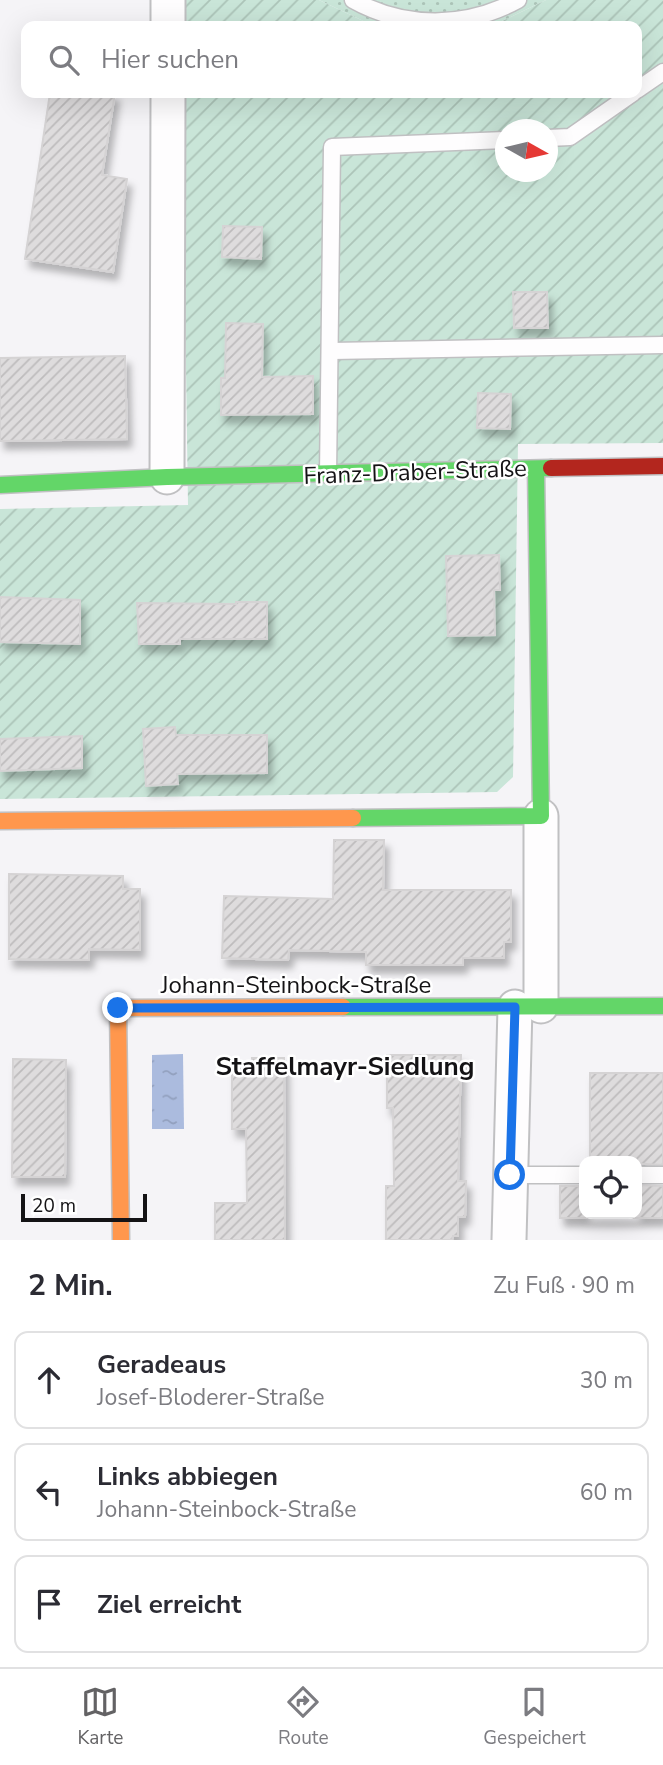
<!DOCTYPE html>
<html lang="de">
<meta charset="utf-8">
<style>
body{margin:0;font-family:"Nunito Sans",sans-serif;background:#f7f7f7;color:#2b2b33}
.controls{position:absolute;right:21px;bottom:21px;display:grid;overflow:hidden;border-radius:14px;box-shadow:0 7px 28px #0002}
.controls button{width:63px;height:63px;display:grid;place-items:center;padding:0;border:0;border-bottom:2px solid #e1e1e2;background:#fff;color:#2b2b33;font:35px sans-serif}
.compass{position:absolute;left:495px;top:119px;width:63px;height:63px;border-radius:50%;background:#fff;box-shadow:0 7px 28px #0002;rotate:98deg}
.scale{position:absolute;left:21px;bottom:18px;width:126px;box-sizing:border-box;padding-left:7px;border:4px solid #141315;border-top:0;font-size:19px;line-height:24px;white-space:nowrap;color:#141315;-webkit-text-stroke:5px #fff;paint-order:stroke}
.stop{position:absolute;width:21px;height:21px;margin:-16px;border:5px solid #1a73e8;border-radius:50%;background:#fff}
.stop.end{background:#1a73e8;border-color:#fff;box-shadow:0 2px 7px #0008}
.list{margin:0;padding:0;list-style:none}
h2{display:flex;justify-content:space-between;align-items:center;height:91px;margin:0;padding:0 28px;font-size:30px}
h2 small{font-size:23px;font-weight:400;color:#7c7c81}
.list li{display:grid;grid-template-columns:46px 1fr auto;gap:21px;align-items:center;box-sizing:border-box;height:98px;margin:0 14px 14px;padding:0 14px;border:2px solid #e1e1e2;border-radius:14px}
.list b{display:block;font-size:26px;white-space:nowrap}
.list p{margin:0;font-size:23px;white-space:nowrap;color:#7c7c81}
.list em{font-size:23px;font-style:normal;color:#7c7c81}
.icon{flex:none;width:38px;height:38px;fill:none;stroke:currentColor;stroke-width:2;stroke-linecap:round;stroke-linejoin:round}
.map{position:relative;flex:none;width:663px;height:1240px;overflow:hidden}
.search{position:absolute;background:#fff;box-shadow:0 7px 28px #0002;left:21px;right:21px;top:21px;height:77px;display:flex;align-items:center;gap:18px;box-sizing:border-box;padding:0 24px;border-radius:14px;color:#7c7c81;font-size:26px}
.sheet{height:427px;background:#fff}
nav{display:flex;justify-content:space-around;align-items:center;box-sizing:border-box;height:98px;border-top:2px solid #e1e1e2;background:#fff;font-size:19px;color:#7c7c81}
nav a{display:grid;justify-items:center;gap:4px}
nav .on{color:#636264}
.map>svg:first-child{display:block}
</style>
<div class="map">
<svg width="663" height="1240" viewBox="0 0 663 1240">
<defs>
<pattern id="grass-dots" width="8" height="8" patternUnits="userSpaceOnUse" patternTransform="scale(1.75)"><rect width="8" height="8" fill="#c9e5d8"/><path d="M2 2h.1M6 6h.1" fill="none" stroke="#acc4b8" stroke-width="1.8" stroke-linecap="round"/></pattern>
<pattern id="garden-furrows" width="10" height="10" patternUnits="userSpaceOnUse" patternTransform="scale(1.75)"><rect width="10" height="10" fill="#c9e5d8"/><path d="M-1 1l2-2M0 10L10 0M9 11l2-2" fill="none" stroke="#acc4b8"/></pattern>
<pattern id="water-ripples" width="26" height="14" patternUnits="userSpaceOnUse" patternTransform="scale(1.75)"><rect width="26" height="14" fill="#abbbde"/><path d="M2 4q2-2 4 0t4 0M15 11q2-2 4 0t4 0" fill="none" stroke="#92a0be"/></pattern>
<pattern id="building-hatch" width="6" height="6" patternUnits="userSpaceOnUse" patternTransform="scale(1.75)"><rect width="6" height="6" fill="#dedcdd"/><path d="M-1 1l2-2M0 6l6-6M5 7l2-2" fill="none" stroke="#bebcbd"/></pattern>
<filter id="shadow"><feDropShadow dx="4.5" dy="8" stdDeviation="3.5" flood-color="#0004"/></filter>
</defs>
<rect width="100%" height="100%" fill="#f5f4f7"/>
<polygon fill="url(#grass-dots)" points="319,0 546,0 502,21 481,26 374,26"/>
<g fill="url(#garden-furrows)" fill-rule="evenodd">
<polygon points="181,0 319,0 374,26 181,26"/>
<path d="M546 0H663V443L518 444 513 777 497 792 0 799V509L188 505 182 93H637V26H481L502 21ZM505 130H548V172H505Z"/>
</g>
<polygon fill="url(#water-ripples)" points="183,1054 184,1129 152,1129 152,1055"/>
<g fill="url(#building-hatch)" stroke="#d5d3d4" stroke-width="2" filter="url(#shadow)">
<polygon points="50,93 115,93 102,175 127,179 113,272 25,259"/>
<polygon points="223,226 262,227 261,259 222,257"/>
<polygon points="513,292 547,292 548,328 514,328"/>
<polygon points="226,323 263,324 262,377 313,376 313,414 221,415 221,378 225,378"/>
<polygon points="125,356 127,439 0,441 0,358"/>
<polygon points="478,393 511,394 510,429 477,428"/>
<polygon points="499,555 500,590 494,590 495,635 448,636 446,556"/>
<polygon points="0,597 80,600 80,644 0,642"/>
<polygon points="236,602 267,602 267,639 180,639 180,644 139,644 137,603 236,604"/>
<polygon points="175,727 176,735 267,735 267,773 177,774 178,784 146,786 143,729"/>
<polygon points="82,736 82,768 0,771 0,739"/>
<polygon points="334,840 384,840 383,890 511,890 511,942 504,942 504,958 463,958 463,965 366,965 366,952 289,950 288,960 222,958 224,896 333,899"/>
<polygon points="9,874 123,876 123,889 140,889 140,950 89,949 89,960 9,959"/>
<polygon points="387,1055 461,1055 458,1181 466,1181 465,1217 458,1217 458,1236 453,1236 452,1240 386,1240 386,1186 394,1186 393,1108 387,1108"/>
<polygon points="252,1058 284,1058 285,1240 215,1240 215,1203 247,1203 246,1129 232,1129 232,1069 253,1069"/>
<polygon points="13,1059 66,1060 65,1177 12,1177"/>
<polygon points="590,1073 663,1073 663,1165 590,1161"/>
<polygon points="584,1186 584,1214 637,1214 637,1185 663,1186 663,1218 560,1218 560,1186"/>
</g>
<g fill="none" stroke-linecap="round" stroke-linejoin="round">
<g stroke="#c0c0c2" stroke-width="19">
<g id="lane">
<path d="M353 0C405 29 466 28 518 0"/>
<polyline points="637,90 663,72"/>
<polyline points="548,138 570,137 633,93"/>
<polyline points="332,351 663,345"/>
<polyline points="328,475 332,147 505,140"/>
<polyline points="510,1175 584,1175"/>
<polyline points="637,1175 663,1175"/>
</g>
</g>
<g stroke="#c0c0c2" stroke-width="37">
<g id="street">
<polyline points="168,26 168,0"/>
<polyline points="167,477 168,93"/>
<polyline points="541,816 541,1006"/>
<polyline points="509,1240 515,1007"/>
</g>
</g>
<g stroke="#c0c0c2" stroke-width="19">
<g id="fast">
<polyline points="0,485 167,477 551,468"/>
<polyline points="353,818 541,816 536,469"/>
<polyline points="343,1007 663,1006"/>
</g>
</g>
<g stroke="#c0c0c2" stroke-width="19">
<g id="slow">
<polyline points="0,821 353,818"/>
<polyline points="121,1240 118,1008 343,1007"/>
</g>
</g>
<g stroke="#c0c0c2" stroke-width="19">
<polyline id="jam" points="551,468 663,466"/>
</g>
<use href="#lane" stroke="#fefdfe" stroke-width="16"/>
<use href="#street" stroke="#fefdfe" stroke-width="33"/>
<use href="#fast" stroke="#63d668" stroke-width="16"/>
<use href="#slow" stroke="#ff974d" stroke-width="16"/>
<use href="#jam" stroke="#b3261e" stroke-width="16"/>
</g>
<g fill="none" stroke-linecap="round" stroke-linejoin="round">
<polyline stroke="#1a73e8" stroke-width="9" points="118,1008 515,1007 510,1175"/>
</g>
<g text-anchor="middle" stroke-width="5" stroke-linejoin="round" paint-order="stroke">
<g font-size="24" fill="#141315" stroke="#fff">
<text transform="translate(415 472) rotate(-2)" y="8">Franz-Draber-Straße</text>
<text x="296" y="993">Johann-Steinbock-Straße</text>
</g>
<g font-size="26" font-weight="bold" fill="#141315" stroke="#fff">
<text x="345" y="1075">Staffelmayr-Siedlung</text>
</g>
</g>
</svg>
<div class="controls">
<button><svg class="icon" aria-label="locate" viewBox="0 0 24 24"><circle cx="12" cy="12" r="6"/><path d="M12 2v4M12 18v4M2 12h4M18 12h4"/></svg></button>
</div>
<svg class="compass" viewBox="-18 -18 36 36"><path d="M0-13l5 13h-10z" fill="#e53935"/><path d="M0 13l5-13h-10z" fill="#7c7c81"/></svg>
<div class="scale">20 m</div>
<div class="stop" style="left:510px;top:1175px"></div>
<div class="stop end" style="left:118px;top:1008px"></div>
<div class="search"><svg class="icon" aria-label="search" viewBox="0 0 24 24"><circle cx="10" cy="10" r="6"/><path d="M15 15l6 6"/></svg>Hier suchen</div>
</div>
<section class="sheet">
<h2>2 Min.<small>Zu Fuß · 90 m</small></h2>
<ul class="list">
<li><svg class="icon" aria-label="ahead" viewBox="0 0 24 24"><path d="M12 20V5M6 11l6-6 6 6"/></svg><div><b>Geradeaus</b><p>Josef-Bloderer-Straße</p></div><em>30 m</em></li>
<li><svg class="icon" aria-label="left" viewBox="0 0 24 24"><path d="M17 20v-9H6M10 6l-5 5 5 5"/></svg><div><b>Links abbiegen</b><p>Johann-Steinbock-Straße</p></div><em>60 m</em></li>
<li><svg class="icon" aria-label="arrive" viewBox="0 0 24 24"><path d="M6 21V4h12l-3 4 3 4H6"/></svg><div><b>Ziel erreicht</b></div></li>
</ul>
</section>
<nav>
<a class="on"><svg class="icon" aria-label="map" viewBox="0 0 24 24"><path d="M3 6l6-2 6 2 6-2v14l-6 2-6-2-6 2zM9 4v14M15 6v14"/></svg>Karte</a>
<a><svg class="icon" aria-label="directions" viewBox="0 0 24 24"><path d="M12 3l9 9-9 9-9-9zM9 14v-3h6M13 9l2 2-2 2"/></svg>Route</a>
<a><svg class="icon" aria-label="saved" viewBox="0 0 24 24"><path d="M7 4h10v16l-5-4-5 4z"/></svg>Gespeichert</a>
</nav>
